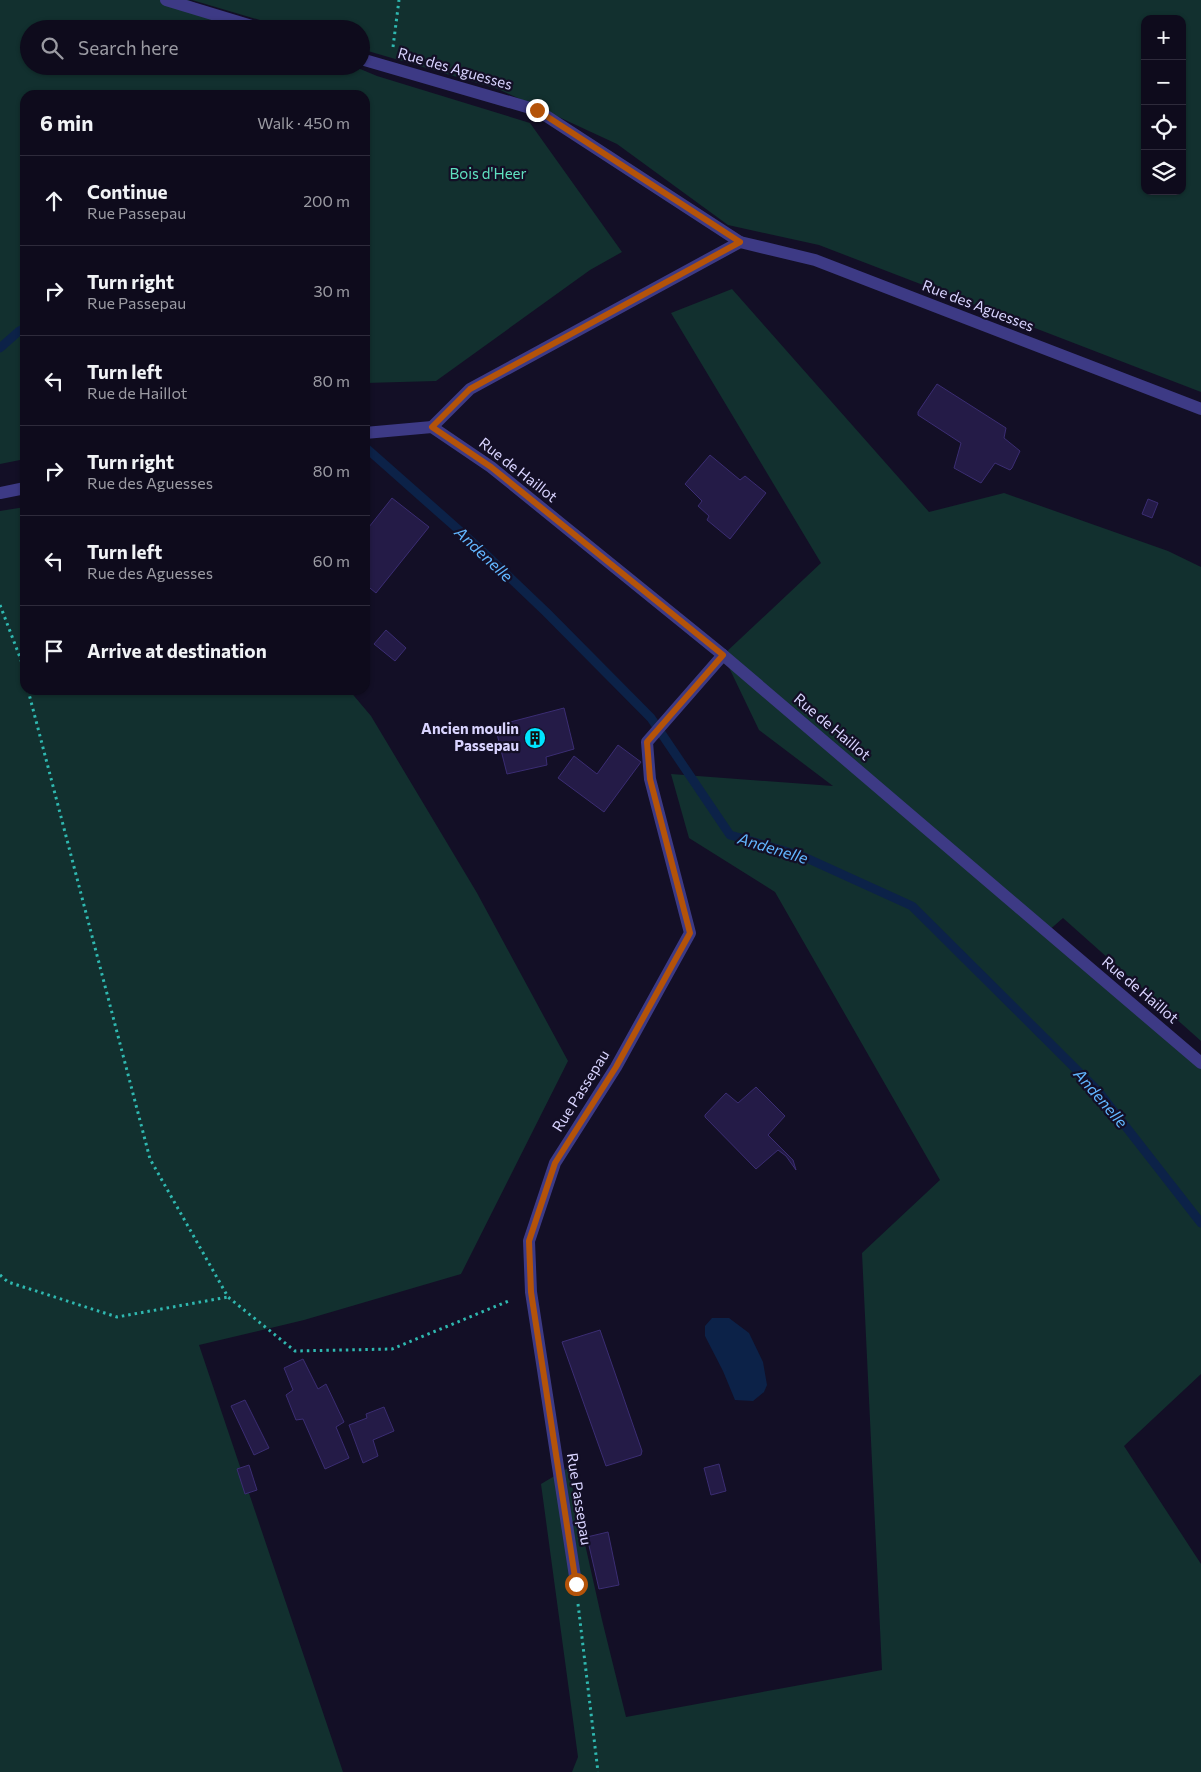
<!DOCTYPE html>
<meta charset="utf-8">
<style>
body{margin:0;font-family:Commissioner,sans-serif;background:#1c1929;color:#f1f3f6}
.controls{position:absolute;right:15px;top:15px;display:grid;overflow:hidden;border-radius:10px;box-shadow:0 1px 4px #0004}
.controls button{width:45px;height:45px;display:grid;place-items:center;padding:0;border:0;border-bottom:1px solid #2e2b3b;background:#0e0b1c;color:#f1f3f6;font:25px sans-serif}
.stop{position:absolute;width:15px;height:15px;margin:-11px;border:4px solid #b45309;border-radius:50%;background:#fff}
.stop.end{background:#b45309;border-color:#fff;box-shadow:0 1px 5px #0008}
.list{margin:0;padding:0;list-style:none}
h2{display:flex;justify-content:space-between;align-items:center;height:65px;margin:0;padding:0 20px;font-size:21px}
h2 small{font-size:16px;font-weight:400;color:#9b9ba3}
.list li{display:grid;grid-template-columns:32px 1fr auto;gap:15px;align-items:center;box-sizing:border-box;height:90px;padding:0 20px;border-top:1px solid #2e2b3b}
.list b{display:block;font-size:19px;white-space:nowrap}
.list p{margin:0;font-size:16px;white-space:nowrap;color:#9b9ba3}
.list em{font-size:16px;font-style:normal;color:#9b9ba3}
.icon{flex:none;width:28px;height:28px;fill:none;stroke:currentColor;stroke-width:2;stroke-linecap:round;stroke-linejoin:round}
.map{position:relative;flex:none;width:1201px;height:1772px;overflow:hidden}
.search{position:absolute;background:#0e0b1c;box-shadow:0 1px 4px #0004;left:20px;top:20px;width:350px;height:55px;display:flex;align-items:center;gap:12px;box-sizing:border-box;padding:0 18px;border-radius:28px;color:#9b9ba3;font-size:19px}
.panel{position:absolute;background:#0e0b1c;box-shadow:0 1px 4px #0004;left:20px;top:90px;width:350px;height:605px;border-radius:15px}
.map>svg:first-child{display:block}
</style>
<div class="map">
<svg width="1201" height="1772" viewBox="0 0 1201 1772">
<rect width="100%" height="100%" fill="#130f26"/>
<g fill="#12302f" fill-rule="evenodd">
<polygon points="0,0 188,0 260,29 29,29 29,66 353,66 377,76 530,123 622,252 590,270 436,381 365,383 365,95 25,95 25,459 0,464"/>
<path d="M192 0H1201V392L819 245 728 225 617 144 498 89 361 49V29H290ZM1145 19H1182V191H1145Z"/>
<polygon points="732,289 929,512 1004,493 1168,551 1201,567 1201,1041 1063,918 1047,932 1201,1063 1201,1374 1124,1446 1201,1564 1201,1772 572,1772 578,1757 541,1484 568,1468 602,1620 626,1717 882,1670 862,1253 940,1180 775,892 689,838 671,774 833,786 759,730 723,655 821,563 671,313"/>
<polygon points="25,507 25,690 349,690 371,716 477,893 568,1061 461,1274 304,1320 199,1345 343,1772 0,1772 0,511"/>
</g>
<polygon fill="#0c2248" points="712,1318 729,1318 749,1333 763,1362 767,1385 764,1392 753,1401 735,1400 723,1371 705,1336 705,1326"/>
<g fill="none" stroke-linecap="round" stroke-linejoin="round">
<g stroke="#0c2248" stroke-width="9">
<polyline points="0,348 18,332 25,328"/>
<polyline points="365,447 478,547 546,612 651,718 730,835 802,856 912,906 1098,1091 1201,1223"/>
</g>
</g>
<g fill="#241b47" stroke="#3b2d73">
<polygon points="937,384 1006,428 1004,438 1020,451 1012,468 1010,470 995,463 981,483 954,468 961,443 918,415 918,412"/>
<polygon points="710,455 740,480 745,476 766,493 730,539 707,520 709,516 698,506 702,501 685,484"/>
<polygon points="392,498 429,527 376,593 365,584 365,532"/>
<polygon points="1148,499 1158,503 1152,518 1142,514"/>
<polygon points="386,630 406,648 395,661 374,644"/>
<polygon points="564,708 574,749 546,757 547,765 507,774 495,726"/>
<polygon points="618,745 641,762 604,812 558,778 574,756 597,774"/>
<polygon points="756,1087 785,1116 768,1135 793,1160 796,1170 786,1156 778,1150 756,1169 705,1117 705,1115 726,1093 738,1103"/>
<polygon points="600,1330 642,1451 641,1455 606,1466 562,1342"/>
<polygon points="303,1359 318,1389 326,1384 344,1422 336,1427 349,1458 325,1469 303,1419 296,1420 286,1395 293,1390 284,1368"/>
<polygon points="245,1400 269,1448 254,1455 231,1406"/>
<polygon points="384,1407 394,1431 373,1440 378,1456 363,1463 349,1425 367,1418 366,1414"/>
<polygon points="719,1464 726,1491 711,1495 704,1468"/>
<polygon points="249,1465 257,1490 245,1494 237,1469"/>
<polygon points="608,1532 619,1585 599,1589 587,1537"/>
</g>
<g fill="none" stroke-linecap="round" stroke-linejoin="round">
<g stroke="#2fb8b0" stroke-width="3" stroke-dasharray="2.5 4" stroke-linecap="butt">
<polyline points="393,47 399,0"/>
<polyline points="0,605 21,660 25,677"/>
<polyline points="28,690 150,1159 228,1297 295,1351 392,1349 511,1300"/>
<polyline points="0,1275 8,1282 117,1317 228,1297"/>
<polyline points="578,1604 598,1772"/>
</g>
<g stroke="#3d3a85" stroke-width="12">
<polyline points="166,0 262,29"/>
<polyline points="361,59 537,110 740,242"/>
<polyline points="432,427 491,467 723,655 1201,1063"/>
<polyline points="432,427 470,389 740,242 815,260 1201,409"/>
<polyline points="365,433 432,427"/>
<polyline points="0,493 25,488"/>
<polyline points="576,1583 531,1292 529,1241 555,1163 616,1067 690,933 650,779 647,742 723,655"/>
</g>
</g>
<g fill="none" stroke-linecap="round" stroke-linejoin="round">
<polyline stroke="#b45309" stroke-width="6" points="537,110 740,242 470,389 432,427 491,467 723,655 647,742 650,779 690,933 616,1067 555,1163 529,1241 531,1292 576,1584"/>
</g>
<defs>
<g id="building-disc" transform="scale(1.125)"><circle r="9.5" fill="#00e5ff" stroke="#130f26"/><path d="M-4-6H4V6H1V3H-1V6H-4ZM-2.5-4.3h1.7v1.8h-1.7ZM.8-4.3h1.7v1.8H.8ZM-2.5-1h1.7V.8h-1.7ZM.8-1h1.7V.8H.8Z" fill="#111"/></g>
</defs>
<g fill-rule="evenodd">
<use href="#building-disc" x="535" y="738"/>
</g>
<g text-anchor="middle" stroke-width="4.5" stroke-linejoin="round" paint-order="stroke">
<g font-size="15" fill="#d9d4ff" stroke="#130f26">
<text transform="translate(455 69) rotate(16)" y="5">Rue des Aguesses</text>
<text transform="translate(978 306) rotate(21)" y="5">Rue des Aguesses</text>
<text transform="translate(518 470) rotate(38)" y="5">Rue de Haillot</text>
<text transform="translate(832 727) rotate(40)" y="5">Rue de Haillot</text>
<text transform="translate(1140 990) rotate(40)" y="5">Rue de Haillot</text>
<text transform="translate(581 1091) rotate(-58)" y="5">Rue Passepau</text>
<text transform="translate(579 1499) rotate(81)" y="5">Rue Passepau</text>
</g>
<g font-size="15" fill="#5fe0c0" stroke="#130f26">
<text x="488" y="179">Bois d'Heer</text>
</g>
<g font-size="15" font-weight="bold" fill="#d9d4ff" stroke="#130f26" text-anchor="end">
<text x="519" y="734">Ancien moulin<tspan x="519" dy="17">Passepau</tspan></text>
</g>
<g font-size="16" font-style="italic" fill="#62b6ff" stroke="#130f26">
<text transform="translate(484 554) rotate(43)" y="6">Andenelle</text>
<text transform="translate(773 848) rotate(17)" y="6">Andenelle</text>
<text transform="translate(1101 1098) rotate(49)" y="6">Andenelle</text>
</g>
</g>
</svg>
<div class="controls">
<button>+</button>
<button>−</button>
<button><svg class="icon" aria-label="locate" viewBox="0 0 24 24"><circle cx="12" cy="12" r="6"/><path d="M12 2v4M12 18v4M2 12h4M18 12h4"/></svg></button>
<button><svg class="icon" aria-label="layers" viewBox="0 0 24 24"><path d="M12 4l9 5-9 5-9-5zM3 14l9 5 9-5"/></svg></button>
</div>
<div class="stop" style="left:576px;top:1584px"></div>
<div class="stop end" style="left:537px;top:110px"></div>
<div class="search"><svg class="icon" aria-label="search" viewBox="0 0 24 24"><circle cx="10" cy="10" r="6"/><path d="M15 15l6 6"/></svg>Search here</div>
<section class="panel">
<h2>6 min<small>Walk · 450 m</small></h2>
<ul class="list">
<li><svg class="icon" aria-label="ahead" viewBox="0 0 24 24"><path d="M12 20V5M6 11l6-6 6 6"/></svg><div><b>Continue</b><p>Rue Passepau</p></div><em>200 m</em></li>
<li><svg class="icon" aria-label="right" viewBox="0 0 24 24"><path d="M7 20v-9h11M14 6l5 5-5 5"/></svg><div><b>Turn right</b><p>Rue Passepau</p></div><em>30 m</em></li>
<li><svg class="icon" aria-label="left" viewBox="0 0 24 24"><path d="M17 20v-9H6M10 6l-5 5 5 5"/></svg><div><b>Turn left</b><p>Rue de Haillot</p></div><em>80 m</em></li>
<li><svg class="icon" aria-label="right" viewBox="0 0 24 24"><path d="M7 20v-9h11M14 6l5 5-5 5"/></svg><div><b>Turn right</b><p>Rue des Aguesses</p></div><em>80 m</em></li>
<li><svg class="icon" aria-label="left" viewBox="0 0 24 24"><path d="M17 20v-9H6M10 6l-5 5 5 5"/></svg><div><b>Turn left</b><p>Rue des Aguesses</p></div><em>60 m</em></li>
<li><svg class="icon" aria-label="arrive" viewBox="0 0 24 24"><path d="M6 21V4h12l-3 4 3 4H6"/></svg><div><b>Arrive at destination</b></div></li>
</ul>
</section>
</div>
